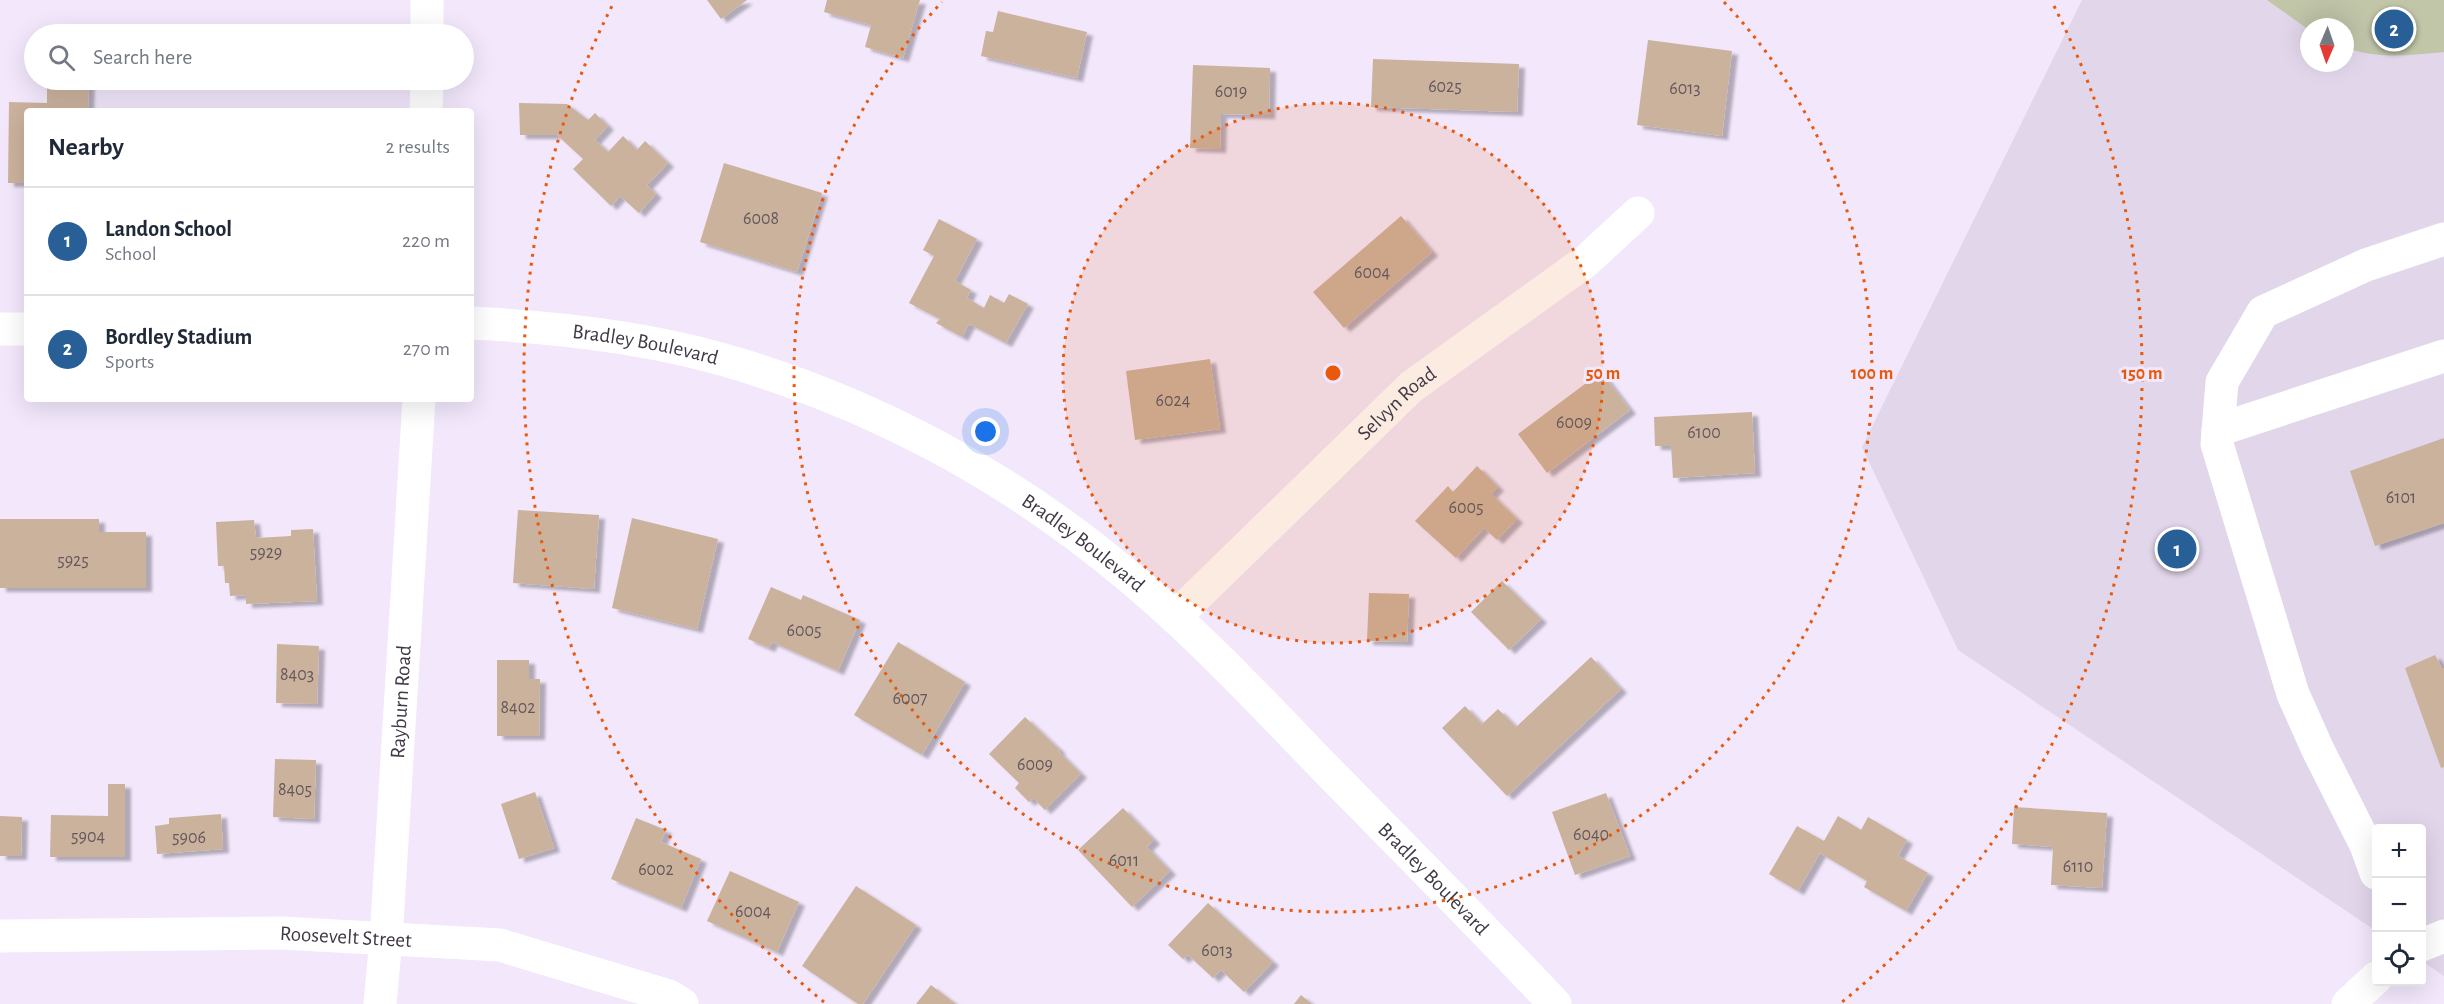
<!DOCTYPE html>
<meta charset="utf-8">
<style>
body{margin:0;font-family:"Alegreya Sans",sans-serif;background:#f6f6f7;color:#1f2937}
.controls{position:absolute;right:18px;bottom:18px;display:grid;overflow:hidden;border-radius:6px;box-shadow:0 6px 24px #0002}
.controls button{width:54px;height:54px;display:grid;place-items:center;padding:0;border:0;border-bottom:2px solid #e0e1e3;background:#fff;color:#1f2937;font:30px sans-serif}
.compass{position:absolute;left:2300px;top:18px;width:54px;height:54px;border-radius:50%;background:#fff;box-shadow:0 6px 24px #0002;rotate:182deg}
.you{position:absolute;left:986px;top:432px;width:21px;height:21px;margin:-15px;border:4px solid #fff;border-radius:50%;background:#1a73e8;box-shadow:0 0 0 9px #1a73e833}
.badge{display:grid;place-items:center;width:39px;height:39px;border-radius:50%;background:#285f97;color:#fff;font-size:20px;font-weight:700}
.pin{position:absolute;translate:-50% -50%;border:3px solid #fff;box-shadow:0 2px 6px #0006}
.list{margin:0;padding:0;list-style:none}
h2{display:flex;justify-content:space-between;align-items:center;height:78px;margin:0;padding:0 24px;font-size:26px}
h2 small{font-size:20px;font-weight:400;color:#747a83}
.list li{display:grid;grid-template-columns:39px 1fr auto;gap:18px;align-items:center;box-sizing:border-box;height:108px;padding:0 24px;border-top:2px solid #e0e1e3}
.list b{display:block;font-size:22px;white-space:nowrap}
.list p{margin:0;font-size:20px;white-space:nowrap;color:#747a83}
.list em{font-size:20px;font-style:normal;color:#747a83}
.icon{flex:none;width:33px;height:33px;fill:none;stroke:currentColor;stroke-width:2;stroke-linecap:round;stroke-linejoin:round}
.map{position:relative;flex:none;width:2444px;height:1004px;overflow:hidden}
.search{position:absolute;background:#fff;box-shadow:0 6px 24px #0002;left:24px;top:24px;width:450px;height:66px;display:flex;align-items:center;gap:15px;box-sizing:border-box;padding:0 21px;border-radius:33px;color:#747a83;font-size:22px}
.panel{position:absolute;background:#fff;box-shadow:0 6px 24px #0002;left:24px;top:108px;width:450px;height:294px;border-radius:6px}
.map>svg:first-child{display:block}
</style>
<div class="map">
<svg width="2444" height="1004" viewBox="0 0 2444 1004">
<defs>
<filter id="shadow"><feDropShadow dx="6" dy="4" stdDeviation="1.5" flood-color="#0004"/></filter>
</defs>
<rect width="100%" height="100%" fill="#f2e7fb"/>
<path fill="#e2d6ea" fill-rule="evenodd" d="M2082 0H2444V976L2422 961V828H2376V931L1958 650 1862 447ZM2309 27H2345V63H2309Z"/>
<path fill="#c2c6a9" d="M2267 0H2444V52C2412 55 2376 60 2345 47V27H2309V30Z"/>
<g fill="#cbb29d" filter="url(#shadow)">
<polygon points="707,0 747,0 721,19"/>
<polygon points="827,0 920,0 903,58 865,47 871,25 824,12"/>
<polygon points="998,11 1087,32 1077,78 981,56 986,31 993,32"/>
<polygon points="1648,40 1732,51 1722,136 1637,125"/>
<polygon points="1373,59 1519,64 1517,112 1371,107"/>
<polygon points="1193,65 1270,68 1269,115 1221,114 1220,149 1190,148"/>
<polygon points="47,80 89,80 88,111 27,111 27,183 8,183 9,102 47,103"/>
<polygon points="519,103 567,104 588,120 595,113 608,126 595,140 608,152 623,136 637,150 645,141 668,163 647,185 656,194 639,213 620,196 611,206 573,169 583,159 557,135 520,135"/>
<polygon points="724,163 822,193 797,272 700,242"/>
<polygon points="1401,216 1432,252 1344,328 1313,292"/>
<polygon points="939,219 977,239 955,281 971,290 967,298 984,308 990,295 1004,303 1009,294 1028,304 1006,343 969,324 962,337 936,323 940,319 909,303 934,256 923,250"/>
<polygon points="1210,359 1220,429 1135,440 1126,371"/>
<polygon points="1601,372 1630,410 1547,473 1518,434"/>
<polygon points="1752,412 1755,473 1673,478 1671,446 1655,446 1654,417"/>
<polygon points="2444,438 2444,523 2375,546 2350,471"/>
<polygon points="1477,466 1498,487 1491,494 1517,519 1497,540 1484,528 1456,558 1415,521 1448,486 1453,492"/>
<polygon points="518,510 599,515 594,589 513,583"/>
<polygon points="632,518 718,539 697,629 612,608"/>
<polygon points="0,519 99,519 99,532 146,532 146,588 0,588"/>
<polygon points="254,520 256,538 291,536 291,530 313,529 317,601 246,604 246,595 230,596 229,583 225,583 224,566 218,566 216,522"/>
<polygon points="1502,581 1541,619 1509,650 1471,612"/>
<polygon points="771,587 801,600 803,595 860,620 838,671 772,642 769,648 748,639"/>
<polygon points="1369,593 1409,594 1407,642 1367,641"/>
<polygon points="898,642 965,682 922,755 854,715"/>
<polygon points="277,644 319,646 317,704 276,703"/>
<polygon points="2435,655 2442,668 2444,668 2444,767 2441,768 2405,668"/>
<polygon points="1591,657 1621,689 1507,796 1442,728 1465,706 1482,724 1498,709 1516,727"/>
<polygon points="497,660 529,660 529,679 540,679 539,736 497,736"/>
<polygon points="1025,717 1060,750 1058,751 1081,774 1045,810 1033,798 1029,802 1015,788 1019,783 989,754"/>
<polygon points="275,759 316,760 314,819 273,817"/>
<polygon points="108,784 125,784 125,857 50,857 51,815 108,816"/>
<polygon points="535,792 554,848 519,859 501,804"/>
<polygon points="1606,793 1630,856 1575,875 1552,812"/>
<polygon points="2014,807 2107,813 2102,888 2051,885 2053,847 2012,844"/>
<polygon points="1123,808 1154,840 1147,847 1170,871 1132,907 1078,850"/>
<polygon points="221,814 223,849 157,854 155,826 169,824 169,818"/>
<polygon points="0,816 22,817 21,856 0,856"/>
<polygon points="1838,816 1861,830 1868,817 1907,840 1898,856 1928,873 1906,911 1864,887 1867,881 1820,853 1798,891 1769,874 1797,826 1824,841"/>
<polygon points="636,818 666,830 661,842 701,859 681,908 611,879"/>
<polygon points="730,871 799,902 777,952 707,921"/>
<polygon points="856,886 916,925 863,1004 858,1004 802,966"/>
<polygon points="1208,903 1273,962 1244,992 1221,970 1213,978 1188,955 1183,959 1168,945"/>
<polygon points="931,985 956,1004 916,1004"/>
<polygon points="1301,995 1312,1004 1294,1004"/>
</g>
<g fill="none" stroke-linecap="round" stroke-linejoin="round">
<g stroke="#fff" stroke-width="33">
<polyline points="427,34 427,0"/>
<polyline points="426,111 427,80"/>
<polyline points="2218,430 2444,356"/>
<path id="s1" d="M1175 617 1411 387 1586 261 1638 213"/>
<polyline points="2376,873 2366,845 2318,750 2293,694 2217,444 2222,382 2263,312 2366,265 2444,239"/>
<path id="s2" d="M0 936 282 933 500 945 669 996 682 1004"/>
<polyline points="2422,945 2444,936"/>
<path id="s3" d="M380 1004 386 939 419 399"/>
<polyline points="2348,1004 2376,978"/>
</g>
<g stroke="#fff" stroke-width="33">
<path id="s4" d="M471 323C554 327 640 336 721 359 869 401 1010 476 1128 576 1199 635 1263 704 1328 771 1404 848 1480 925 1555 1004"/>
<polyline points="0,329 27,329"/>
</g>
</g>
<circle cx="1333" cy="373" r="270" fill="#e8590c" fill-opacity=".12"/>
<g fill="none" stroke="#e8590c" stroke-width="3" stroke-dasharray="3 6">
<circle cx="1333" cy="373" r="270"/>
<path d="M1724 2A539 539 0 1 1 942 2"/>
<path d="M824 1002A809 809 0 0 1 612 6M2054 6A809 809 0 0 1 1842 1002"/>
</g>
<g text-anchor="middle" stroke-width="6" stroke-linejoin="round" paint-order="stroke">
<g font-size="18" fill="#64575c">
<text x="1445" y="92">6025</text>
<text x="1685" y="94">6013</text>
<text x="1231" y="97">6019</text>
<text x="761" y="224">6008</text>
<text x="1372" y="278">6004</text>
<text x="1173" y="406">6024</text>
<text x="1574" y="428">6009</text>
<text x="1704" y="438">6100</text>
<text x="2401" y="503">6101</text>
<text x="1466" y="513">6005</text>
<text x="266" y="558">5929</text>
<text x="73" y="566">5925</text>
<text x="804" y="636">6005</text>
<text x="297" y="680">8403</text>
<text x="910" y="704">6007</text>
<text x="518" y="713">8402</text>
<text x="1035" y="770">6009</text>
<text x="295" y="795">8405</text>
<text x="1591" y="840">6040</text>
<text x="88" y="842">5904</text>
<text x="189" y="843">5906</text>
<text x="1124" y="866">6011</text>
<text x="2078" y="872">6110</text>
<text x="656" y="875">6002</text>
<text x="753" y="917">6004</text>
<text x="1217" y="956">6013</text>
</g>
<g font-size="21" fill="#413946" stroke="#f2e7fb">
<text dy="7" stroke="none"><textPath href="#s4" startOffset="176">Bradley Boulevard</textPath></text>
<text dy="7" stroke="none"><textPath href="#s1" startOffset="308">Selvyn Road</textPath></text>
<text dy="7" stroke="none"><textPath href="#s4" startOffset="662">Bradley Boulevard</textPath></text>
<text dy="7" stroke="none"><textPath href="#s3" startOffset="303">Rayburn Road</textPath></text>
<text dy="7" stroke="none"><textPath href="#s4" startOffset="1148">Bradley Boulevard</textPath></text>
<text dy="7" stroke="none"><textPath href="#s2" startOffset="346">Roosevelt Street</textPath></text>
</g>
</g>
<circle cx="1333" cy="373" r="9" fill="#e8590c" stroke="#f2e7fb" stroke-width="3"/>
<g font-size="18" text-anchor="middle" font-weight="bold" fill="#e8590c" stroke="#f2e7fb" stroke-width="6" stroke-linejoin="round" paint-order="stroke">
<text x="1603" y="379">50 m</text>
<text x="1872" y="379">100 m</text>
<text x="2142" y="379">150 m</text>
</g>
</svg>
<div class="controls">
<button>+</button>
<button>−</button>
<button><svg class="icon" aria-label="locate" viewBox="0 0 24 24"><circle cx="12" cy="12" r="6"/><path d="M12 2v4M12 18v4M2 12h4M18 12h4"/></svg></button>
</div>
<svg class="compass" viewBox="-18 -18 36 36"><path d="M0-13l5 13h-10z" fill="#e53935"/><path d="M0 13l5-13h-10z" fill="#747a83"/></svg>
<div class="you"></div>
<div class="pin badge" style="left:2177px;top:549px">1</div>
<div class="pin badge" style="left:2394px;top:29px">2</div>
<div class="search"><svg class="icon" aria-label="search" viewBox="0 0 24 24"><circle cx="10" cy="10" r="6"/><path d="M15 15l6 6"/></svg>Search here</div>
<section class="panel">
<h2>Nearby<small>2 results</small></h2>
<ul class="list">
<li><span class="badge">1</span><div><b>Landon School</b><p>School</p></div><em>220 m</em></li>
<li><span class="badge">2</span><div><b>Bordley Stadium</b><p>Sports</p></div><em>270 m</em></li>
</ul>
</section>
</div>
